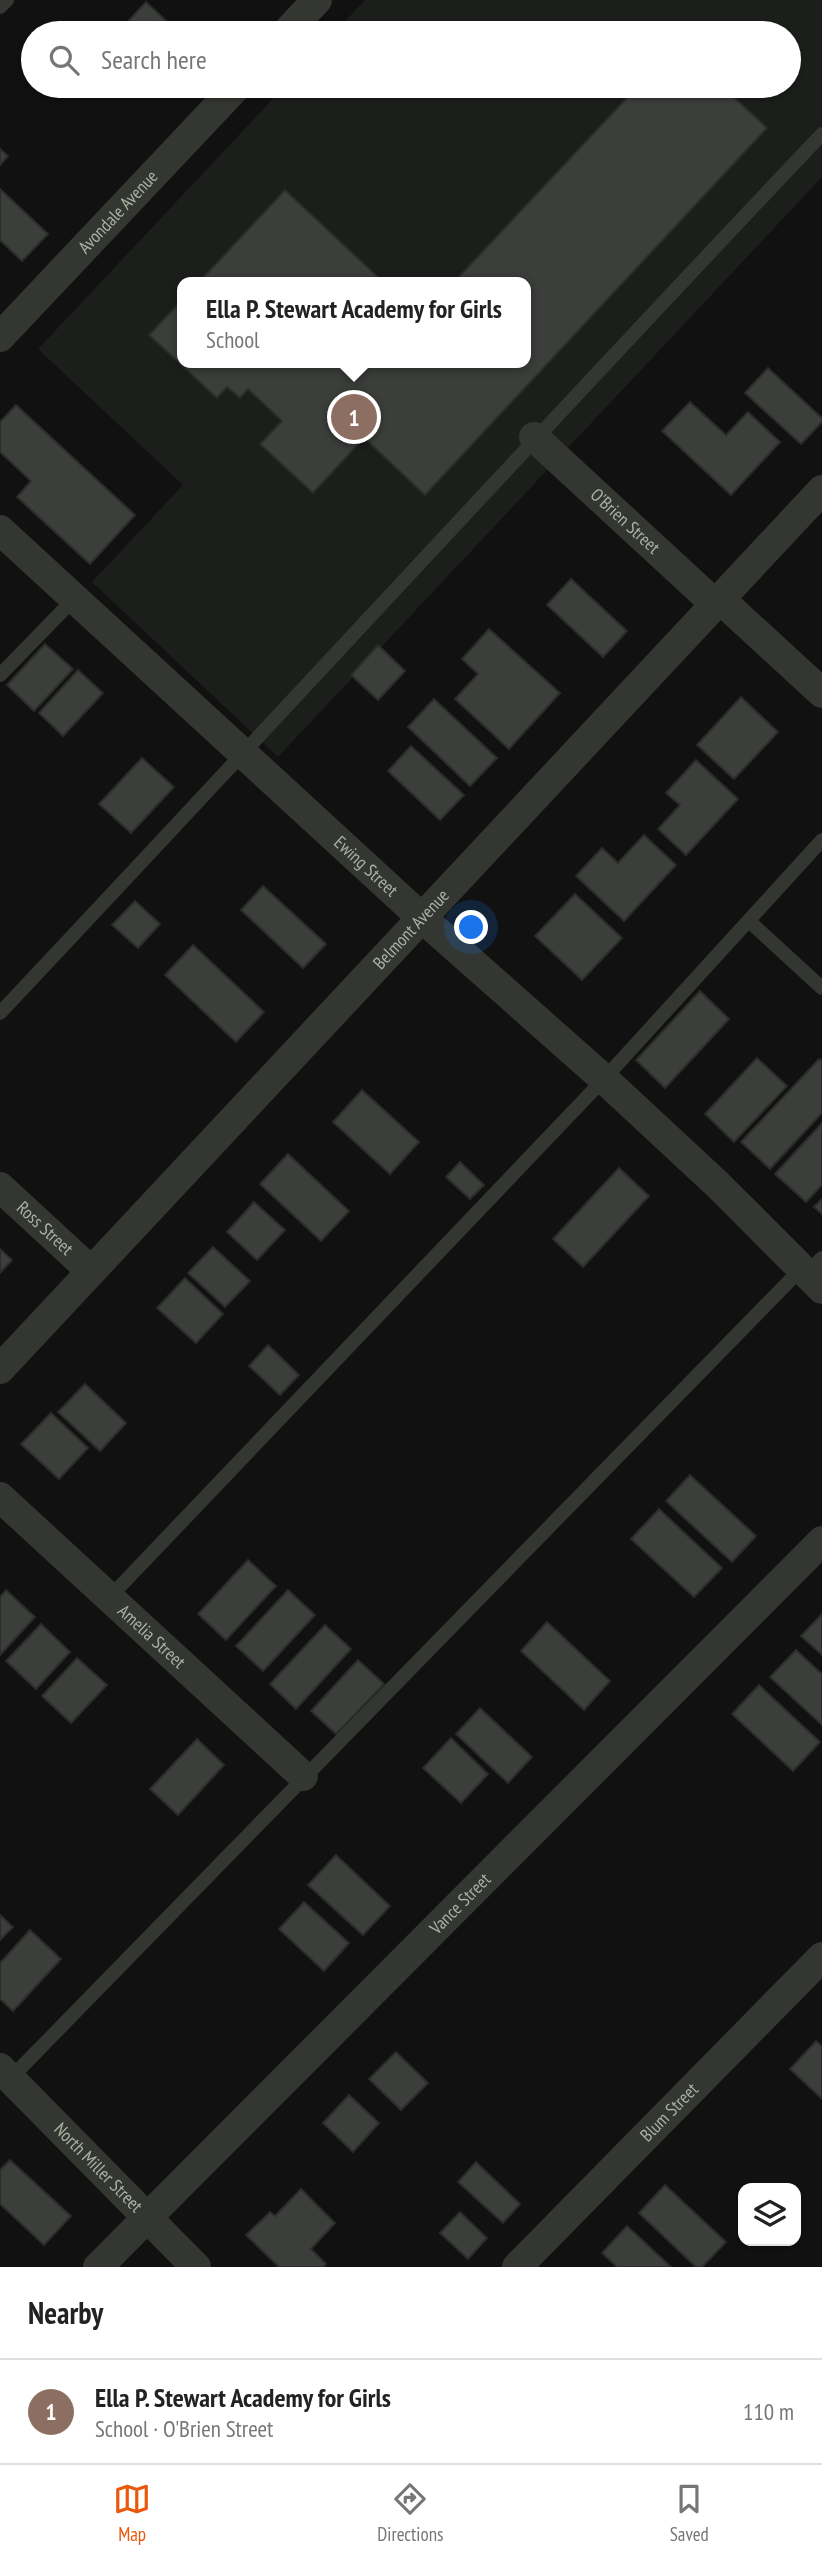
<!DOCTYPE html>
<meta charset="utf-8">
<style>
body{margin:0;font-family:"PT Sans Narrow",sans-serif;background:#f6f6f6;color:#222}
.controls{position:absolute;right:21px;bottom:21px;display:grid;overflow:hidden;border-radius:14px;box-shadow:0 2px 5px #0004}
.controls button{width:63px;height:63px;display:grid;place-items:center;padding:0;border:0;border-bottom:2px solid #e0e0e0;background:#fff;color:#222;font:35px sans-serif}
.you{position:absolute;left:472px;top:928px;width:24px;height:24px;margin:-18px;border:5px solid #fff;border-radius:50%;background:#1a73e8;box-shadow:0 0 0 10px #1a73e833}
.badge{display:grid;place-items:center;width:46px;height:46px;border-radius:50%;background:#ea580c;color:#fff;font-size:23px;font-weight:700}
.pin{position:absolute;translate:-50% -50%;border:4px solid #fff;box-shadow:0 2px 7px #0006}
.popup{position:absolute;left:177px;top:277px;width:354px;height:91px;box-sizing:border-box;display:grid;place-content:center;border-radius:14px;background:#fff;filter:drop-shadow(0 2px 5px #0005);font-size:23px;white-space:nowrap;color:#767676}
.popup b{font-size:26px;color:#222}
.popup::after{content:'';position:absolute;left:50%;top:100%;margin-left:-14px;border:14px solid transparent;border-top-color:#fff}
.list{margin:0;padding:0;list-style:none}
h2{display:flex;justify-content:space-between;align-items:center;height:91px;margin:0;padding:0 28px;font-size:30px}
h2 small{font-size:23px;font-weight:400;color:#767676}
.list li{display:grid;grid-template-columns:46px 1fr auto;gap:21px;align-items:center;box-sizing:border-box;height:105px;padding:0 28px;border-top:2px solid #e0e0e0}
.list b{display:block;font-size:26px;white-space:nowrap}
.list p{margin:0;font-size:23px;white-space:nowrap;color:#767676}
.list em{font-size:23px;font-style:normal;color:#767676}
.icon{flex:none;width:38px;height:38px;fill:none;stroke:currentColor;stroke-width:2;stroke-linecap:round;stroke-linejoin:round}
.map{position:relative;flex:none;width:822px;height:2267px;overflow:hidden}
.search{position:absolute;background:#fff;box-shadow:0 2px 5px #0004;left:21px;right:21px;top:21px;height:77px;display:flex;align-items:center;gap:18px;box-sizing:border-box;padding:0 24px;border-radius:38px;color:#767676;font-size:26px}
.sheet{height:196px;background:#fff}
nav{display:flex;justify-content:space-around;align-items:center;box-sizing:border-box;height:98px;border-top:2px solid #e0e0e0;background:#fff;font-size:19px;color:#767676}
nav a{display:grid;justify-items:center;gap:4px}
nav .on{color:#ea580c}
.map>svg:first-child{display:block}
</style>
<div class="map">
<svg width="822" height="2267" viewBox="0 0 822 2267">
<rect width="100%" height="100%" fill="#101110"/>
<path fill="#1c1e1c" fill-rule="evenodd" d="M365 0H822V177L278 757 92 582 183 485 38 349 285 86H789V33H334ZM182 282H526V363H182Z"/>
<g fill="#3b3e3a" stroke="#2b2d2a" stroke-width="2">
<polygon points="146,2 179,33 128,33 122,28"/>
<polygon points="638,86 722,86 767,128 425,495 364,438 313,493 260,444 282,421 248,389 240,398 227,387 217,398 149,335 182,300 182,363 526,363 526,282 454,282"/>
<polygon points="0,149 8,156 0,165"/>
<polygon points="0,189 48,234 22,261 0,240"/>
<polygon points="285,190 378,277 374,282 199,282"/>
<polygon points="768,368 822,418 822,422 801,444 745,393"/>
<polygon points="690,402 726,435 748,412 780,442 731,495 662,431"/>
<polygon points="16,405 135,515 90,564 17,497 31,481 0,452 0,422"/>
<polygon points="571,579 627,631 603,657 547,605"/>
<polygon points="489,629 560,693 509,749 455,699 478,674 462,659"/>
<polygon points="45,644 73,669 34,711 7,685"/>
<polygon points="378,645 405,671 378,700 351,675"/>
<polygon points="78,670 103,693 63,736 39,713"/>
<polygon points="741,697 778,732 734,779 697,745"/>
<polygon points="434,699 497,758 470,786 408,727"/>
<polygon points="411,746 464,795 440,820 388,771"/>
<polygon points="142,758 174,787 131,833 99,804"/>
<polygon points="696,760 738,799 686,855 658,829 680,805 666,793"/>
<polygon points="644,835 676,865 624,921 576,876 602,848 618,863"/>
<polygon points="263,886 326,944 303,968 241,910"/>
<polygon points="575,894 622,938 582,980 535,936"/>
<polygon points="135,901 160,924 138,948 112,925"/>
<polygon points="193,945 264,1012 236,1042 165,975"/>
<polygon points="700,991 729,1019 665,1088 636,1060"/>
<polygon points="757,1058 787,1086 734,1142 705,1114"/>
<polygon points="819,1059 822,1061 822,1113 770,1169 741,1142"/>
<polygon points="362,1090 419,1142 390,1174 333,1122"/>
<polygon points="822,1123 822,1185 806,1202 775,1174"/>
<polygon points="288,1154 349,1211 321,1241 260,1184"/>
<polygon points="460,1162 484,1185 470,1199 446,1177"/>
<polygon points="619,1168 649,1196 583,1267 553,1239"/>
<polygon points="822,1199 822,1214 814,1207"/>
<polygon points="254,1202 285,1230 257,1260 227,1232"/>
<polygon points="213,1247 250,1281 225,1307 188,1273"/>
<polygon points="0,1249 12,1260 0,1273"/>
<polygon points="185,1278 223,1314 196,1343 157,1308"/>
<polygon points="268,1345 299,1375 280,1395 249,1366"/>
<polygon points="85,1384 126,1423 100,1451 58,1412"/>
<polygon points="51,1413 88,1448 59,1479 21,1444"/>
<polygon points="690,1475 756,1536 732,1562 666,1501"/>
<polygon points="659,1509 722,1568 694,1597 631,1539"/>
<polygon points="248,1560 276,1586 226,1640 198,1614"/>
<polygon points="6,1590 35,1617 0,1655 0,1597"/>
<polygon points="288,1590 315,1615 263,1671 236,1646"/>
<polygon points="822,1614 822,1655 801,1636"/>
<polygon points="547,1622 610,1681 584,1710 521,1651"/>
<polygon points="41,1624 70,1652 36,1689 6,1661"/>
<polygon points="325,1625 351,1649 296,1709 270,1684"/>
<polygon points="796,1650 822,1674 822,1725 770,1677"/>
<polygon points="77,1658 107,1685 71,1723 42,1696"/>
<polygon points="358,1660 384,1684 336,1734 311,1711"/>
<polygon points="759,1685 820,1742 793,1771 732,1714"/>
<polygon points="480,1708 532,1757 508,1783 456,1734"/>
<polygon points="451,1738 488,1774 461,1803 423,1768"/>
<polygon points="197,1739 224,1765 178,1815 150,1789"/>
<polygon points="336,1855 390,1906 363,1935 308,1885"/>
<polygon points="304,1902 349,1943 324,1971 279,1929"/>
<polygon points="0,1915 13,1927 0,1940"/>
<polygon points="30,1930 61,1959 13,2011 0,1999 0,1963"/>
<polygon points="816,2041 822,2046 822,2099 790,2069"/>
<polygon points="396,2052 428,2083 401,2110 369,2079"/>
<polygon points="349,2095 379,2123 353,2152 323,2123"/>
<polygon points="10,2160 71,2216 44,2245 0,2204 0,2170"/>
<polygon points="476,2162 520,2204 503,2223 458,2182"/>
<polygon points="665,2185 726,2242 702,2267 696,2267 639,2213"/>
<polygon points="301,2189 335,2223 311,2249 326,2264 323,2267 279,2267 246,2235 270,2212 275,2216"/>
<polygon points="460,2212 487,2238 468,2259 440,2233"/>
<polygon points="627,2226 671,2267 617,2267 602,2253"/>
</g>
<g fill="none" stroke-linecap="round" stroke-linejoin="round">
<g stroke="#333631" stroke-width="14">
<polyline points="0,7 7,0"/>
<polyline points="0,675 74,599"/>
<polyline points="749,921 822,988"/>
<path d="M0 1013C275 721 546 425 822 134"/>
<polyline points="806,1274 822,1258"/>
<polyline points="109,1598 604,1079 822,840"/>
<polyline points="8,2081 801,1269"/>
</g>
<g stroke="#333631" stroke-width="30">
<polyline points="286,33 317,0"/>
<path id="s1" d="M0 337 237 86"/>
<path id="s2" d="M534 437 715 604"/>
<path id="s3" d="M0 530 422 918 604 1079 717 1184 822 1289"/>
<polyline points="720,599 822,693"/>
<path id="s4" d="M0 1187 91 1271"/>
<path id="s5" d="M0 1369 822 490"/>
<path id="s6" d="M0 1497 303 1776"/>
<path id="s7" d="M0 2068 196 2267"/>
<path id="s8" d="M98 2267 822 1541"/>
<path id="s9" d="M517 2267 822 1957"/>
</g>
</g>
<g text-anchor="middle" stroke-width="5" stroke-linejoin="round" paint-order="stroke">
<g font-size="18" fill="#abb1a2" stroke="#0b0c0b">
<text dy="6" stroke="none"><textPath href="#s1" startOffset="172">Avondale Avenue</textPath></text>
<text dy="6" stroke="none"><textPath href="#s2" startOffset="124">O'Brien Street</textPath></text>
<text dy="6" stroke="none"><textPath href="#s3" startOffset="497">Ewing Street</textPath></text>
<text dy="6" stroke="none"><textPath href="#s5" startOffset="602">Belmont Avenue</textPath></text>
<text dy="6" stroke="none"><textPath href="#s4" startOffset="61">Ross Street</textPath></text>
<text dy="6" stroke="none"><textPath href="#s6" startOffset="206">Amelia Street</textPath></text>
<text dy="6" stroke="none"><textPath href="#s8" startOffset="513">Vance Street</textPath></text>
<text dy="6" stroke="none"><textPath href="#s9" startOffset="217">Blum Street</textPath></text>
<text dy="6" stroke="none"><textPath href="#s7" startOffset="140">North Miller Street</textPath></text>
</g>
</g>
</svg>
<div class="controls">
<button><svg class="icon" aria-label="layers" viewBox="0 0 24 24"><path d="M12 4l9 5-9 5-9-5zM3 14l9 5 9-5"/></svg></button>
</div>
<div class="you"></div>
<div class="pin badge" style="left:354px;top:417px;background:#8d6e63">1</div>
<div class="popup"><b>Ella P. Stewart Academy for Girls</b>School</div>
<div class="search"><svg class="icon" aria-label="search" viewBox="0 0 24 24"><circle cx="10" cy="10" r="6"/><path d="M15 15l6 6"/></svg>Search here</div>
</div>
<section class="sheet">
<h2>Nearby<small></small></h2>
<ul class="list">
<li><span class="badge" style="background:#8d6e63">1</span><div><b>Ella P. Stewart Academy for Girls</b><p>School · O'Brien Street</p></div><em>110 m</em></li>
</ul>
</section>
<nav>
<a class="on"><svg class="icon" aria-label="map" viewBox="0 0 24 24"><path d="M3 6l6-2 6 2 6-2v14l-6 2-6-2-6 2zM9 4v14M15 6v14"/></svg>Map</a>
<a><svg class="icon" aria-label="directions" viewBox="0 0 24 24"><path d="M12 3l9 9-9 9-9-9zM9 14v-3h6M13 9l2 2-2 2"/></svg>Directions</a>
<a><svg class="icon" aria-label="saved" viewBox="0 0 24 24"><path d="M7 4h10v16l-5-4-5 4z"/></svg>Saved</a>
</nav>
